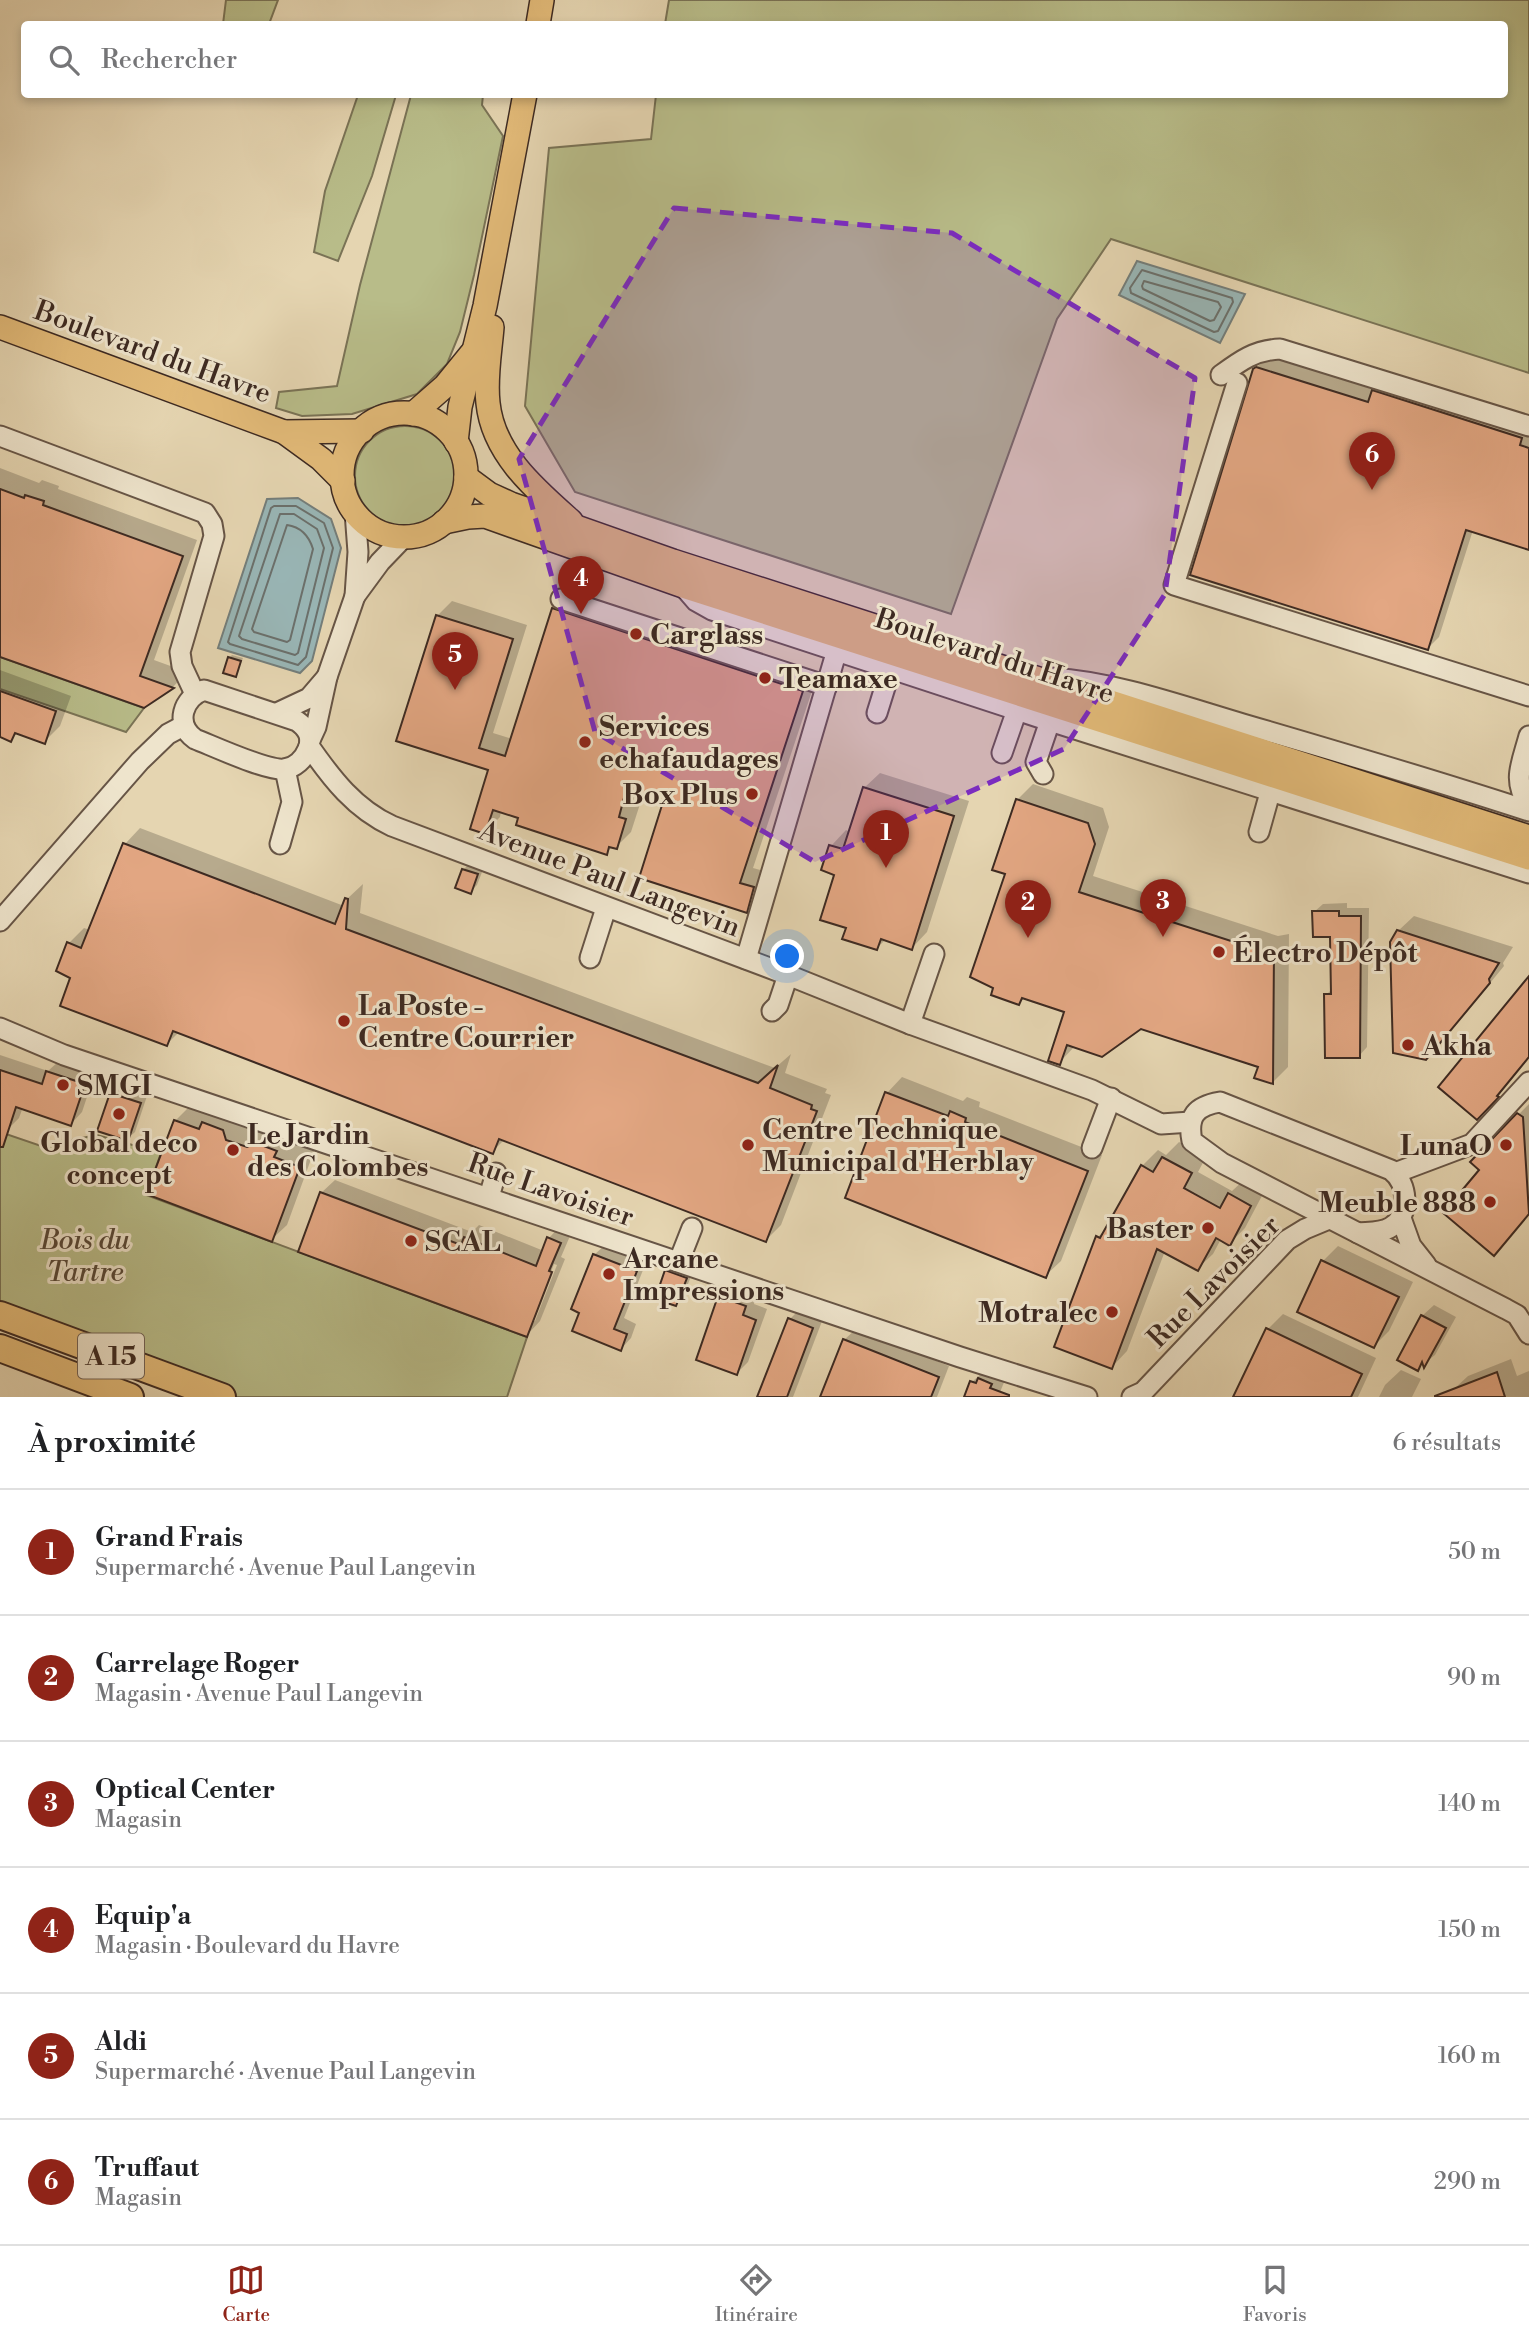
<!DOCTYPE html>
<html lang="fr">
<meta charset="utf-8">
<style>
body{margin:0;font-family:"Libre Bodoni",serif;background:#f6f6f6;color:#202124}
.you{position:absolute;left:788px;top:957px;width:24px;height:24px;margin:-18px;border:5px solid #fff;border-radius:50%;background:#1a73e8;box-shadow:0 0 0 10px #1a73e833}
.badge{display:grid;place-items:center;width:46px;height:46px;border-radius:50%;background:#8f2418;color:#fff;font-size:23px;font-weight:700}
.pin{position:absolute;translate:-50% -58px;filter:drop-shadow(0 2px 4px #0008)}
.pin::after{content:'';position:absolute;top:37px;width:24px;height:21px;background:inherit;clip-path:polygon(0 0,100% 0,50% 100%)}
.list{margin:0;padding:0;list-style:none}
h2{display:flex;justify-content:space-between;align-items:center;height:91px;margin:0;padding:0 28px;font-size:30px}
h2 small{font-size:23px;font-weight:400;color:#757577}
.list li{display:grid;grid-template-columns:46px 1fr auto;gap:21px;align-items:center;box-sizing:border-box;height:126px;padding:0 28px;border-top:2px solid #e0e0e0}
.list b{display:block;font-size:26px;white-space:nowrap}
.list p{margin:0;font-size:23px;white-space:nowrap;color:#757577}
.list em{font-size:23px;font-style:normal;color:#757577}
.icon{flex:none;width:38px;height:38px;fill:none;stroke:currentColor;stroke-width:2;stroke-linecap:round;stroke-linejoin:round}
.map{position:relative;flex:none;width:1529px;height:1397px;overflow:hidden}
.search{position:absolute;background:#fff;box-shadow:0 4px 10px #0003;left:21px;right:21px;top:21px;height:77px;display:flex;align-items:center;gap:18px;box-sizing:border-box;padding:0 24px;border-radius:7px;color:#757577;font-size:26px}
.sheet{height:847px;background:#fff}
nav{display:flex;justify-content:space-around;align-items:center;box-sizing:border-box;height:98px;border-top:2px solid #e0e0e0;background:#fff;font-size:19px;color:#757577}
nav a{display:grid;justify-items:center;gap:4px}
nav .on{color:#8f2418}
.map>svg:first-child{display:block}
</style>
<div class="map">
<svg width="1529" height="1397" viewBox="0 0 1529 1397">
<rect width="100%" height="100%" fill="#e5d5b1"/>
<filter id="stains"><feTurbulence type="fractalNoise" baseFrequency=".00286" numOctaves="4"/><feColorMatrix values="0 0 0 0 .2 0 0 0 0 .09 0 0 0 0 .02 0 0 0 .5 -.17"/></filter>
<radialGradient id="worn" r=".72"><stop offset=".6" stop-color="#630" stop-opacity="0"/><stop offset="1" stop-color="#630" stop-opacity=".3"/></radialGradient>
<g fill="#b8bc89" stroke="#7a7356" stroke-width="2">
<polygon points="226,0 278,0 269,24 223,24"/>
<polygon points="669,0 1529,0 1529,373 1111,239 1057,319 951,614 575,492 525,406 549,148 651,139 656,95 1504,94 1504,24 665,24"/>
<polygon points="358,95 396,95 372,176 338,261 314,252 325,191"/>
<polygon points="411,95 483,95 482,105 503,136 474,275 460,332 447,364 417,394 352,414 302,416 276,408 279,392 337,386 360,285"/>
<circle cx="405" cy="476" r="50"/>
<polygon points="0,657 144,708 126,732 0,689"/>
<polygon points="0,1132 41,1146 97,1135 161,1153 146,1195 527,1337 507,1397 222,1397 0,1315"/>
</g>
<g fill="#99b6b6" stroke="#747e7b" stroke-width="2">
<polygon points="1137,261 1245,294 1220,343 1119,295"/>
<polygon points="298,498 331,519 341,548 312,661 300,673 218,648 267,499"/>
</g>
<g fill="#0003" fill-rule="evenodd">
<polygon points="1269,356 1375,390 1385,380 1529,426 1529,548 1473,530 1439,637 1428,648 1255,369"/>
<polygon points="0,468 39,483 42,480 59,486 58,489 197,540 154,660 187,672 173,687 143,706 0,655"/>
<polygon points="569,594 817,676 753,868 768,872 761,896 746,911 665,801 636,791 633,802 640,804 631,832 616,847 613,846 606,853 501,811 500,817 485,832 490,769 398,740 437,616 452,601 527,625 493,733 512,739 554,609"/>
<polygon points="232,655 243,658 236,675 229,658"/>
<polygon points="0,670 71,696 60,726 44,742 18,732 11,740 0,735"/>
<polygon points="880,773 969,801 927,932 912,948 886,939 877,948 848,927 831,846 846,830 850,832 864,788"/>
<polygon points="1033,784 1103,808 1109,827 1093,876 1278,936 1289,934 1288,1067 1273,1082 1260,1066 1141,1027 1075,1046 1059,1063 1066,1011 1025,997 1019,1003 1007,873 1017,800"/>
<polygon points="140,828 344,906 347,899 363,884 360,913 775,1068 791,1054 785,1073 827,1089 825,1093 831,1095 781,1225 766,1240 505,1139 492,1152 179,1032 167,1044 72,977 69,943 84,928 90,930 125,844"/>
<polygon points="471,862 484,867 477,885 470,892 457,887 464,869"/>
<polygon points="1347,903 1347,908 1369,908 1367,1047 1359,1056 1326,995 1332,989 1332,936 1314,912 1323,904"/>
<polygon points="1414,916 1513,947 1503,963 1504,966 1441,1043 1425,1059 1398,931"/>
<polygon points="0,1055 48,1071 59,1061 95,1073 82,1112 71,1124 23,1107 19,1118 7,1130 0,1127"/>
<polygon points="902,1077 963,1101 967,1097 980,1102 979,1107 1102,1155 1061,1261 1045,1276 847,1197 887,1093"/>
<polygon points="119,1086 147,1096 135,1132 127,1139 112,1094"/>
<polygon points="1529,1104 1529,1215 1494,1254 1481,1170 1477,1157"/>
<polygon points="191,1105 264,1132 273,1128 291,1135 289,1142 314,1151 287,1225 271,1240 175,1121"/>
<polygon points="1179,1142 1206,1157 1198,1172 1232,1191 1245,1179 1265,1190 1245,1228 1230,1243 1221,1239 1213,1254 1197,1269 1165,1251 1127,1351 1112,1367 1098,1237 1108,1227 1142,1166 1158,1150 1166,1155"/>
<path d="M335 1180 472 1232 479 1225 544 1251 549 1238 562 1224 573 1229 561 1257 565 1259 540 1321 527 1335 321 1193ZM554 1264 557 1265 535 1321H532Z"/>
<polygon points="605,1245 647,1260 624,1318 636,1324 631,1338 621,1349 581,1312 594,1255"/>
<polygon points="1338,1246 1413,1282 1389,1331 1374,1346 1323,1261"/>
<polygon points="674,1264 693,1271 683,1297 676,1304 666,1271"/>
<polygon points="731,1286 756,1295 754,1304 767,1309 748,1362 737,1373 720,1297"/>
<polygon points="1434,1305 1456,1317 1435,1355 1417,1369 1422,1316"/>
<polygon points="801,1308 824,1316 793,1397 759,1397 790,1319"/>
<polygon points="1283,1314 1376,1358 1358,1397 1245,1397 1268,1329"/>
<polygon points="856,1329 949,1366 937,1397 822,1397 844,1340"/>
<polygon points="1511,1359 1517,1376 1529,1371 1529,1397 1469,1397 1454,1389 1468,1376"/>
<polygon points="1401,1370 1421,1379 1412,1397 1379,1397 1385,1385"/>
<polygon points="984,1371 1005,1380 998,1397 972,1382"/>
</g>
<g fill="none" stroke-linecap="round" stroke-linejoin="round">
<g stroke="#6b706c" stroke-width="2">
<polygon points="1142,270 1232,298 1233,302 1218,331 1214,332 1131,293 1130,288"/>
<polygon points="1144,281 1218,302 1221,307 1214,320 1210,321 1143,289 1142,286"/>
<polygon points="274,506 296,506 324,523 333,548 306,657 298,665 230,644 228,642 271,508"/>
<polygon points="280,514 294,514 317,529 324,548 298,653 295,655 242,639 239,636"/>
<path d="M287 525C301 527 309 536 313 549L290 640 287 642 254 632 252 629Z"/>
</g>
</g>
<g fill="#e3a783" stroke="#3d2a22" stroke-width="2">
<polygon points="1256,367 1368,402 1372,390 1522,438 1520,445 1529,448 1529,550 1466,530 1428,650 1190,575 1253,369"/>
<polygon points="0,489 24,498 25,495 44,501 43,505 183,556 140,676 174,688 144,708 0,657"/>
<polygon points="552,608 803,691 740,883 754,887 747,913 639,878 663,802 626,790 619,817 626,819 617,849 609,847 607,855 516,825 518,818 493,810 485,834 470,829 488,770 396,741 436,615 513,639 479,748 505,756"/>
<polygon points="228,657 241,661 236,677 223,673"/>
<polygon points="0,691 56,711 45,744 15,733 11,742 0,737"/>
<polygon points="863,787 954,816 912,950 881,939 877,950 842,939 846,928 820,920 834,875 821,870 829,845 843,849"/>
<polygon points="1016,799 1088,823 1095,844 1079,892 1262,951 1274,949 1273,1084 1254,1078 1258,1067 1141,1029 1102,1057 1067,1045 1060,1065 1048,1061 1064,1012 1022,998 1019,1005 991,995 993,988 970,977 1005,874 992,870"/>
<polygon points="123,843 335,924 345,898 348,899 346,929 758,1083 778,1065 770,1088 812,1105 811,1109 817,1111 766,1242 499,1139 493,1154 173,1031 167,1046 60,1006 70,978 56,971 67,942 81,948"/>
<polygon points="462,869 478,874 471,894 455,888"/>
<polygon points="1312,911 1339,911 1339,916 1361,916 1360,1058 1325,1058 1324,994 1331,994 1330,937 1313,937"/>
<polygon points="1397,930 1499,963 1489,979 1490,983 1426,1060 1393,1053 1390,942"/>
<polygon points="1529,976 1529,1057 1497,1096 1499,1097 1477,1120 1438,1087"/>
<polygon points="0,1070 42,1084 46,1071 85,1084 71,1126 16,1107 3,1147 0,1147"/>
<polygon points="885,1092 948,1116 950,1111 966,1118 965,1122 1088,1171 1046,1278 845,1198"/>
<polygon points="110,1093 141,1103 128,1141 97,1131"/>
<polygon points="1517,1113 1523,1117 1529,1214 1494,1256 1443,1213 1479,1170 1470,1162"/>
<polygon points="174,1120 199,1129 202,1122 223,1130 226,1140 247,1147 256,1143 277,1151 274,1157 300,1167 272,1242 146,1194"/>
<polygon points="1162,1157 1192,1173 1184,1188 1220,1208 1228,1193 1251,1206 1230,1246 1216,1238 1198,1271 1157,1249 1112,1369 1054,1347 1096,1236 1100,1238 1141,1165 1153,1172"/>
<polygon points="320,1192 461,1245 464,1237 536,1266 547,1237 561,1243 549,1271 552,1272 527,1337 298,1252"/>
<polygon points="593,1254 637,1271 614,1329 627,1334 621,1351 572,1331 579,1313 571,1309"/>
<polygon points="1321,1260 1399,1297 1374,1348 1297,1312"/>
<polygon points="665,1270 687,1278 676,1306 655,1299"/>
<polygon points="718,1296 746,1306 743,1315 756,1320 737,1375 696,1360"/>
<polygon points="1421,1315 1446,1328 1424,1368 1422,1362 1418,1371 1397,1360"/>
<polygon points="788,1318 813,1328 787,1397 757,1397"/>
<polygon points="1266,1328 1362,1374 1351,1397 1233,1397"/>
<polygon points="843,1339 939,1377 931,1397 820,1397"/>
<polygon points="1497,1372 1505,1397 1435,1397 1435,1396"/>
<polygon points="978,1378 992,1384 990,1388 1009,1395 1009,1397 964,1397 970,1381 976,1383"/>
</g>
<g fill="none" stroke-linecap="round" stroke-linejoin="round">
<g stroke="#675546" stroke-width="23">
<g id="minor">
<path d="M1221 375C1240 361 1255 350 1280 349L1529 426"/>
<polyline points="1237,383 1174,585 1529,696"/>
<polyline points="0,436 205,513 212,524 214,536 180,652 182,666 195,694"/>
<polyline points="355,512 358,552 355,596 380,562 404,537"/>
<polyline points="683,586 696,601 712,610 1050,721 1529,873"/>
<polyline points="561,599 827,686"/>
<polyline points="327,677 355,596"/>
<path d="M1052 678C1115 682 1182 706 1243 724 1339 752 1434 780 1529 811"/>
<path d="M204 690 297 721C307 728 313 737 308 749 304 759 295 768 284 769 267 771 213 746 195 739 174 724 183 698 204 690Z"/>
<polyline points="277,713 309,698 327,677 316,727 310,740"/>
<polyline points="877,713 891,668"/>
<path d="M1529 736C1521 766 1512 779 1529 807"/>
<path d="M309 746C332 779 355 809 392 826L788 975 910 1024 1092 1090 1161 1124 1191 1122"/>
<polyline points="1002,753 1017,710"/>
<polyline points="1043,774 1036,762 1050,721"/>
<polyline points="1259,832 1271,789"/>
<polyline points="280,844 292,802 285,769"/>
<polyline points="0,921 140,761 168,734 183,726"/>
<polyline points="590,958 606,908"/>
<polyline points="746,959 837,650"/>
<polyline points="772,1011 778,1005 788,975"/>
<polyline points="910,1024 934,954"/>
<polyline points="0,1028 64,1055 960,1357 1087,1397"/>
<path d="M1220 1102 1391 1170C1408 1183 1411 1215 1391 1227 1382 1233 1369 1232 1358 1233L1222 1163 1192 1141C1187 1116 1196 1106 1220 1102Z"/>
<polyline points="1092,1148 1111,1098"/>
<polyline points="1395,1173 1472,1144 1529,1082"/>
<polyline points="489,1197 496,1173"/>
<polyline points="1401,1218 1411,1246 1426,1265"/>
<polyline points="1358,1233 1506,1309 1517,1315 1529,1334"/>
<polyline points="679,1261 692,1228"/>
<polyline points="1132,1397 1143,1392 1287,1240 1305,1229 1329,1219"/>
</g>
</g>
<g stroke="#3d2a22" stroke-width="26">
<g id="major">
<polyline points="538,24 542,0"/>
<polyline points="0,327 284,432 321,459 343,481"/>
<path d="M492 327C490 352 485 378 488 403 493 454 536 490 571 521"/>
<circle cx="404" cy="475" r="62"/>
<polyline points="413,414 445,386 471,354"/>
<polyline points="284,432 362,431"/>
<polyline points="456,442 460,407 485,306 525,94"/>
<polyline points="466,477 489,494 511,504 673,561 1529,837"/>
<polyline points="444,522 468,517 485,516 683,586 1529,858"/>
</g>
</g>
<g stroke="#3d2a22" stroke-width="30">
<g id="highway">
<polyline points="0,1315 222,1397"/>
<polyline points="0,1348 130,1397"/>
</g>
</g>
<use href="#minor" stroke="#eee4cc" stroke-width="19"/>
<use href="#major" stroke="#e2ba78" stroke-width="23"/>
<use href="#highway" stroke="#e2ba78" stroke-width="26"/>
</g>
<path fill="#7b2cbf" fill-opacity="0.2" stroke="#7b2cbf" stroke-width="5" stroke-dasharray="14 9" stroke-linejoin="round" d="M674 208 952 233 1195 378 1165 594 1064 749 815 862 595 732 519 459Z"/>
<g fill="#8f2418" stroke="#eee4cc" stroke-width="2.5">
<circle cx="636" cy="634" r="7"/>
<circle cx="765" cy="678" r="7"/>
<circle cx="585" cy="742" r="7"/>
<circle cx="752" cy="794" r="7"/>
<circle cx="1219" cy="952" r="7"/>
<circle cx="344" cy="1021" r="7"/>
<circle cx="1408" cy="1045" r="7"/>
<circle cx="63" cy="1085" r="7"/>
<circle cx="119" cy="1114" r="7"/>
<circle cx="748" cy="1145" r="7"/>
<circle cx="1506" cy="1145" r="7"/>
<circle cx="233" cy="1150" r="7"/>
<circle cx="1490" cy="1202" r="7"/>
<circle cx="1208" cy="1228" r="7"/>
<circle cx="411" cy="1241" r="7"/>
<circle cx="609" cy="1274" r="7"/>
<circle cx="1112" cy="1312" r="7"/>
</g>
<g text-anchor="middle" stroke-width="6" stroke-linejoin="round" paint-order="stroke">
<rect fill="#eee4cc" stroke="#726255" stroke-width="2" x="78" y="1333.5" width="66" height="45" rx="5"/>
<g font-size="26" font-weight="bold" fill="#3d2a22">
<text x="111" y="1365">A 15</text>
</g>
<g font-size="28" fill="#3d2a22" stroke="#eee4cc">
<text transform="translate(153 351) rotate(20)" y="10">Boulevard du Havre</text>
<text transform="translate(995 655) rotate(18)" y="10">Boulevard du Havre</text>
<text transform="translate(610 878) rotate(21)" y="10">Avenue Paul Langevin</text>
<text transform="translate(551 1189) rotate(19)" y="10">Rue Lavoisier</text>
<text transform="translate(1213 1281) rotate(-45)" y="10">Rue Lavoisier</text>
</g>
<g font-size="28" font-weight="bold" fill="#3d2a22" stroke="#eee4cc" text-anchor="start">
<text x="650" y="644">Carglass</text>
<text x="779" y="688">Teamaxe</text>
<text x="599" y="736">Services<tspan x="599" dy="32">echafaudages</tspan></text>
<text x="738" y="804" text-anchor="end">Box Plus</text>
<text x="1233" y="962">Électro Dépôt</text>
<text x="358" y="1015">La Poste -<tspan x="358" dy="32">Centre Courrier</tspan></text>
<text x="1422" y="1055">Akha</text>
<text x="77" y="1095">SMGI</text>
<text x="762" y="1139">Centre Technique<tspan x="762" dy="32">Municipal d'Herblay</tspan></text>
<text x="247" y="1144">Le Jardin<tspan x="247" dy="32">des Colombes</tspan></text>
<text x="119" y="1152" text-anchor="middle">Global deco<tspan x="119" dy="32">concept</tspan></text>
<text x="1492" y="1155" text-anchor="end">LunaO</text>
<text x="1476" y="1212" text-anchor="end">Meuble 888</text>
<text x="1194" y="1238" text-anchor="end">Baster</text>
<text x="425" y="1251">SCAL</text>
<text x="623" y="1268">Arcane<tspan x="623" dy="32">Impressions</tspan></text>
<text x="1098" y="1322" text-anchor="end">Motralec</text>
</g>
<g font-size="28" font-style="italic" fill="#564737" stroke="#eee4cc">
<text x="85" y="1249">Bois du<tspan x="85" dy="32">Tartre</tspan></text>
</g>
</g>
<rect width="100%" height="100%" filter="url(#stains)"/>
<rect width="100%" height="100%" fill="url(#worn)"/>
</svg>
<div class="you"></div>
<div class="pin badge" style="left:886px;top:868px">1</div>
<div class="pin badge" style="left:1028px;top:938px">2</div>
<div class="pin badge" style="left:1163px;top:937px">3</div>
<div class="pin badge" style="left:581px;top:614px">4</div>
<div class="pin badge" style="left:455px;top:690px">5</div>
<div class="pin badge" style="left:1372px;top:490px">6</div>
<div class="search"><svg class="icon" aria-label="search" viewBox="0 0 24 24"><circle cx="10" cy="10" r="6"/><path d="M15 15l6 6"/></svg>Rechercher</div>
</div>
<section class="sheet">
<h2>À proximité<small>6 résultats</small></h2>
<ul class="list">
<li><span class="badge">1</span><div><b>Grand Frais</b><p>Supermarché · Avenue Paul Langevin</p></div><em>50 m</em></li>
<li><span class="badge">2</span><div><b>Carrelage Roger</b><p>Magasin · Avenue Paul Langevin</p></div><em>90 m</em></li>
<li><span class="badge">3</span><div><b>Optical Center</b><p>Magasin</p></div><em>140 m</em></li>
<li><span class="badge">4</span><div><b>Equip'a</b><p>Magasin · Boulevard du Havre</p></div><em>150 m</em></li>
<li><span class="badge">5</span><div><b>Aldi</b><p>Supermarché · Avenue Paul Langevin</p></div><em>160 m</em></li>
<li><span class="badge">6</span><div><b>Truffaut</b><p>Magasin</p></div><em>290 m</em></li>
</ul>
</section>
<nav>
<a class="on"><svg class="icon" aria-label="map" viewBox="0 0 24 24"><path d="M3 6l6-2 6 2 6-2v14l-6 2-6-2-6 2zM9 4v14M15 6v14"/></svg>Carte</a>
<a><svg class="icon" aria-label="directions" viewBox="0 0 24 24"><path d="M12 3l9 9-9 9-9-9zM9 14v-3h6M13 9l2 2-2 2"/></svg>Itinéraire</a>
<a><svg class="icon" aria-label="saved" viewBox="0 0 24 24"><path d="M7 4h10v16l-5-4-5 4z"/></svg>Favoris</a>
</nav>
